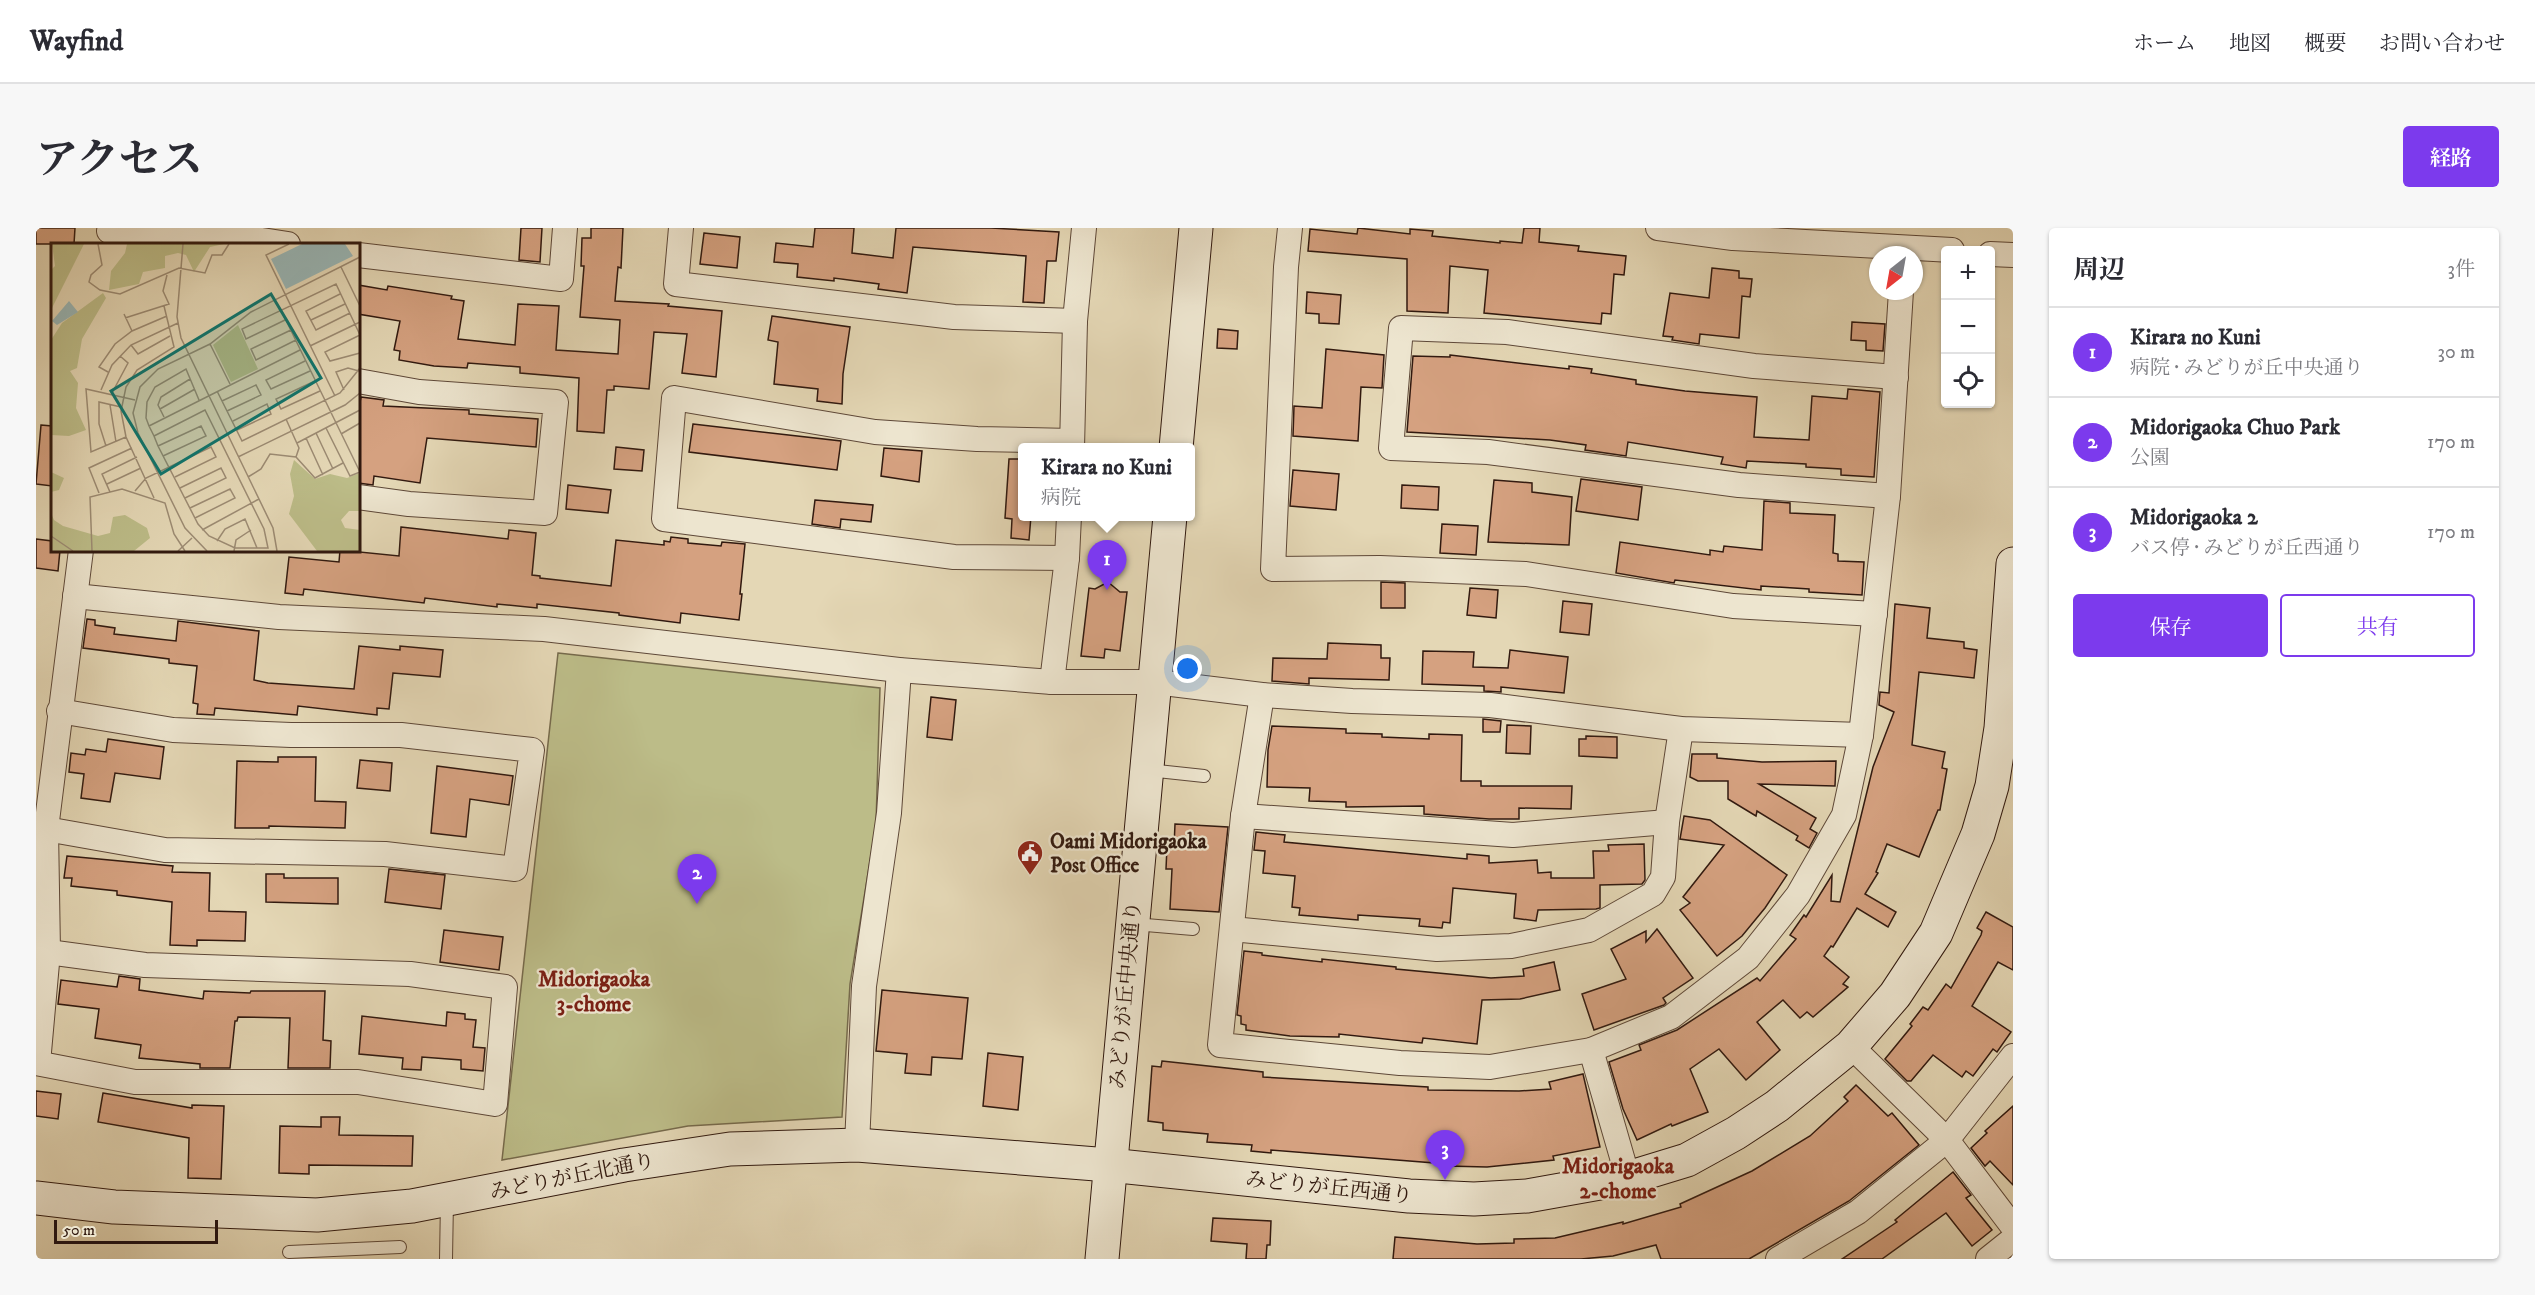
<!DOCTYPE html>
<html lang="ja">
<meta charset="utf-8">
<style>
body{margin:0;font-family:"IM FELL DW Pica","Noto Serif JP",serif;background:#f7f7f7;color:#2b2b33}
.controls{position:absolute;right:18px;top:18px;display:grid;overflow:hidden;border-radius:6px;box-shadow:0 2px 4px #0004}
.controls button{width:54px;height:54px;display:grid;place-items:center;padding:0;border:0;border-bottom:2px solid #e1e1e2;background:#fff;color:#2b2b33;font:30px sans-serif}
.compass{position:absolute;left:1833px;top:18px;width:54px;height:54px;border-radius:50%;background:#fff;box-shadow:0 2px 4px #0004;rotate:211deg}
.scale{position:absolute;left:18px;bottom:15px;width:164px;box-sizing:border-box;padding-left:6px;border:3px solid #31190f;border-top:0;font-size:16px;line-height:21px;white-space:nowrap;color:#31190f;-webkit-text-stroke:4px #ede5cf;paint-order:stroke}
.you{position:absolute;left:1152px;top:441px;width:21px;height:21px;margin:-15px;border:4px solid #fff;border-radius:50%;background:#1a73e8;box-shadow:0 0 0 9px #1a73e833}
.badge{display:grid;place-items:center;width:39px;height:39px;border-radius:50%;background:#7c3aed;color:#fff;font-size:20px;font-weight:700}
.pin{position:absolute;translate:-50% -50px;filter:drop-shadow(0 2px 3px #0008)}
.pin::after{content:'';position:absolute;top:32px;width:21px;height:18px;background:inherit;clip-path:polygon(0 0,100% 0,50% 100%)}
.popup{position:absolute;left:982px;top:215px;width:177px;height:78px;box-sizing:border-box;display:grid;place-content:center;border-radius:6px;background:#fff;filter:drop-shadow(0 2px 4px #0005);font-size:20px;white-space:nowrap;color:#7c7c81}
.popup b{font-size:22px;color:#2b2b33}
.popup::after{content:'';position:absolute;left:50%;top:100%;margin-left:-12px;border:12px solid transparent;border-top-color:#fff}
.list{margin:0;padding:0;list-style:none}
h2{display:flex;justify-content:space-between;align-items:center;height:78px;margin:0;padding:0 24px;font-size:26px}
h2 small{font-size:20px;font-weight:400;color:#7c7c81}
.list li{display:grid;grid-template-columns:39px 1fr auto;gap:18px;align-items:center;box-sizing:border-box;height:90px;padding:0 24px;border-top:2px solid #e1e1e2}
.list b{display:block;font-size:22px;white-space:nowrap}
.list p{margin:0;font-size:20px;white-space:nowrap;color:#7c7c81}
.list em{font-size:20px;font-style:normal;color:#7c7c81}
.actions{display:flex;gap:12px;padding:18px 24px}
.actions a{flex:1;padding:14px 0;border:2px solid #7c3aed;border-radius:6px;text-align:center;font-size:21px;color:#7c3aed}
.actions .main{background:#7c3aed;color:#fff}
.icon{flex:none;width:33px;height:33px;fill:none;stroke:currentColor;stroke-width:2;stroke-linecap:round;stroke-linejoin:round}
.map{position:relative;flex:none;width:1977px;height:1031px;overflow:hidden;border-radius:6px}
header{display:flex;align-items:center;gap:36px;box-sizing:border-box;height:84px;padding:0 30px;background:#fff;border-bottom:2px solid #e1e1e2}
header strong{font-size:28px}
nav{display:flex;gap:33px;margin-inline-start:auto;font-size:21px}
.intro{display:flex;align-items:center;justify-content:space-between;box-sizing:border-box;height:144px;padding:0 36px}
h1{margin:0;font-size:42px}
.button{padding:15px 27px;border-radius:6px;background:#7c3aed;color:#fff;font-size:21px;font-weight:700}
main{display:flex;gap:36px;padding:0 36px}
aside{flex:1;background:#fff;border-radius:6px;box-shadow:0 2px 4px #0004}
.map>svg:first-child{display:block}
</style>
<header>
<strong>Wayfind</strong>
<nav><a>ホーム</a><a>地図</a><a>概要</a><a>お問い合わせ</a></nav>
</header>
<div class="intro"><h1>アクセス</h1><a class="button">経路</a></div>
<main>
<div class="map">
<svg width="1977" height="1031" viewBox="0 0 1977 1031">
<rect width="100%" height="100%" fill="#e4d7b5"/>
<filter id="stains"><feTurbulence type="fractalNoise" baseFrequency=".00333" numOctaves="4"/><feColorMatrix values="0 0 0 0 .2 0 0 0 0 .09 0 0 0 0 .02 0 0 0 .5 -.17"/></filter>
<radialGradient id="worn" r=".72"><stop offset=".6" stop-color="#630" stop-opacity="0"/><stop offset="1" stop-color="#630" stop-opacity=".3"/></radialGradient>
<polygon fill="#bcbc88" stroke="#766a4c" stroke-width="1.5" points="522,425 844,460 840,596 814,756 806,889 652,898 466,932"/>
<g fill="#d5a180" stroke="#31190f" stroke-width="1.5">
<polygon points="0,0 39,0 38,16 0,16"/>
<polygon points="485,0 506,0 504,34 483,32"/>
<polygon points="555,0 587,0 585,40 582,39 579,73 633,76 632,78 686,83 680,149 646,145 651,106 618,104 613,161 578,158 578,162 571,162 568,205 541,203 543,150 484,145 484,139 432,135 431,140 398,138 363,132 364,123 358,122 364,93 322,86 322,57 351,62 352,58 416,68 415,71 428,73 422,111 479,117 482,76 523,78 520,122 582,126 584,92 544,89 548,38 545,38 546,10 555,10"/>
<polygon points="779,0 818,0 816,25 857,30 860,0 955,0 1023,4 1020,33 1011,33 1008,75 987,74 990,28 877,19 871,65 842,61 843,56 798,50 798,53 761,49 762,36 738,34 740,15 777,19"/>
<polygon points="1322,0 1374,6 1374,1 1397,3 1396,8 1464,15 1464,13 1486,15 1488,0 1504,0 1503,14 1543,18 1542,23 1590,28 1588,47 1578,46 1575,86 1566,85 1565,96 1448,85 1452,42 1414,38 1412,85 1371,83 1371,31 1272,23 1274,1 1321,6"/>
<polygon points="668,5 704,9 701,40 664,36"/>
<polygon points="1676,40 1703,43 1703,50 1716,51 1714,69 1706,68 1703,110 1664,106 1663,116 1636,112 1637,109 1627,108 1634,65 1673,70"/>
<polygon points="1271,64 1305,67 1303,96 1283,95 1283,86 1270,85"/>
<polygon points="736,88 814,99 807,146 806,176 781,173 782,161 738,156 742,114 732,112"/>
<polygon points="1816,94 1849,96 1847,123 1830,122 1830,113 1815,112"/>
<polygon points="1182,101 1202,103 1201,121 1181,120"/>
<polygon points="1290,121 1348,127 1346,160 1325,159 1322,213 1257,208 1258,178 1286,180"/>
<polygon points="1414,127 1533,141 1533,138 1556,141 1555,145 1600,152 1600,156 1649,163 1721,169 1718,209 1773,212 1776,168 1811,171 1812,161 1844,164 1838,249 1805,247 1805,241 1770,239 1770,236 1711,233 1710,240 1685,236 1687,229 1592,214 1590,228 1549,222 1550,217 1514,212 1371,204 1377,128 1414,129"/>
<polygon points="325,169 348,172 347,178 433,182 433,186 502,191 500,219 391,210 384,255 338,248 337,257 322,255 322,184"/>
<polygon points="657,196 805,213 801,242 653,224"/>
<polygon points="5,197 16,198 16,258 0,256"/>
<polygon points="580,219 608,222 606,243 578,241"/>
<polygon points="848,220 886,223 883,254 845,248"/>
<polygon points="973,231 987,231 987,288 995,288 993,312 975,310 976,291 969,290"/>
<polygon points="1257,242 1303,246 1300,282 1254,278"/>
<polygon points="1545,251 1606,259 1602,292 1540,283"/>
<polygon points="1458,252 1496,255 1496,264 1536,269 1533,317 1452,314"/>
<polygon points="532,257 575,262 572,285 530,281"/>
<polygon points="1366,257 1403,259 1402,282 1365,280"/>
<polygon points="779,272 837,277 835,294 805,291 804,300 776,296"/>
<polygon points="1728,273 1754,275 1754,285 1799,287 1797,325 1802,326 1802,333 1828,334 1826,367 1773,364 1773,361 1725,358 1725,362 1639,352 1638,355 1580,345 1584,314 1674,327 1674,322 1687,324 1688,318 1726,322"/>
<polygon points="1406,296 1442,298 1440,327 1404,325"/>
<polygon points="365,299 472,311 473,302 500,305 496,347 504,348 504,350 575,358 580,312 628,317 628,313 634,314 635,309 652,311 652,315 685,318 686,314 709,316 704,366 706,366 703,392 645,385 644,395 583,387 583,385 501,376 501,380 461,376 461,379 389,370 388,375 268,361 267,367 249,365 253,329 303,334 304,322 363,328"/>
<polygon points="0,311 16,313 16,322 24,322 22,343 0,340"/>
<polygon points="1072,354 1084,364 1091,364 1084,423 1069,421 1068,430 1045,428 1053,360 1059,361"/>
<polygon points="1345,354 1369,355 1369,380 1345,380"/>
<polygon points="1434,360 1462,362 1460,390 1431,387"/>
<polygon points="1527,373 1556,376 1553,407 1524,404"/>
<polygon points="1859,376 1894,380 1891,410 1928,414 1928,420 1941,422 1938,450 1883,444 1876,517 1909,524 1906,540 1911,541 1904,582 1902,582 1883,629 1851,616 1840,644 1842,645 1829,666 1860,684 1852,699 1821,680 1797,719 1795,718 1788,728 1813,749 1807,756 1812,759 1777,789 1771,784 1764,790 1747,772 1721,794 1744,822 1710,852 1683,821 1654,841 1672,884 1636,898 1635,896 1601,912 1587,881 1573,834 1605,822 1603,817 1641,802 1721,750 1724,753 1760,711 1754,707 1768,687 1770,689 1796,647 1795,673 1804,674 1837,539 1858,484 1843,477 1844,464 1853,465"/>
<polygon points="51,391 59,392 59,397 79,400 78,406 140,413 142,393 223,403 218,452 232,455 318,461 323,418 364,422 364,418 407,422 404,449 357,445 353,481 341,480 341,487 262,478 261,487 179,480 178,487 161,486 162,476 157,475 161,438 133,435 133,431 47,420"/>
<polygon points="1292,415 1345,417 1345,430 1354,430 1353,452 1273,450 1273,456 1236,453 1237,430 1291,431"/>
<polygon points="1474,422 1532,429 1528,465 1465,459 1465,464 1448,463 1448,458 1386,456 1387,423 1438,424 1437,439 1472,440"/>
<polygon points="895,469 920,472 916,512 891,509"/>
<polygon points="1447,491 1465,493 1464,504 1447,504"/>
<polygon points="1471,497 1495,498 1494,526 1470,525"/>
<polygon points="1236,498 1310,501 1310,505 1346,506 1346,509 1393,511 1393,506 1426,507 1425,553 1445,553 1445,558 1536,558 1535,581 1483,580 1483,591 1453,591 1388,586 1388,578 1310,579 1310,574 1273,573 1274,560 1231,559 1232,522"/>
<polygon points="1550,508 1581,509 1581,530 1543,528 1543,511 1550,511"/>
<polygon points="72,511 128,519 124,551 79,545 74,574 45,570 48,546 33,544 35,525 49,527 50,521 70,524"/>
<polygon points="1656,526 1681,526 1681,530 1726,534 1800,533 1799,558 1723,556 1780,590 1774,601 1781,605 1773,620 1760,612 1762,608 1721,583 1720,588 1692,571 1692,553 1662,553 1654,549"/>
<polygon points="242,529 280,529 279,573 310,574 309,600 233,598 233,600 199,600 201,533 242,534"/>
<polygon points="324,532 356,535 354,563 321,560"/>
<polygon points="401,538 477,548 473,577 434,571 430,609 395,605"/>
<polygon points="1648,588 1674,592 1751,647 1729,680 1706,708 1681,728 1644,682 1654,675 1647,669 1688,617 1644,611"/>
<polygon points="1139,596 1192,599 1183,684 1134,681 1136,641 1130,641 1131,619 1138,619"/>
<polygon points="1220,604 1249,607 1248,614 1431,631 1431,626 1453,628 1453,635 1501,632 1502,645 1515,644 1515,650 1558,650 1557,623 1573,623 1572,617 1608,616 1609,652 1606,656 1564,657 1564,680 1560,681 1502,682 1500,693 1478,690 1480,666 1417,660 1414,695 1407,694 1406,700 1383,698 1384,691 1322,687 1322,692 1263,687 1264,680 1256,679 1259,648 1227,645 1229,623 1218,622"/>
<polygon points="31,628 137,638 136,644 174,645 173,683 210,684 209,713 161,712 161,718 134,717 136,674 81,667 81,663 35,658 36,650 28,650"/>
<polygon points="353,641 409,647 405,681 349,674"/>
<polygon points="230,646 248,646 248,650 302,650 302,676 230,674"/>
<polygon points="1950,684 1977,699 1977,742 1962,734 1936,778 1975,804 1961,824 1957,821 1937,848 1930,843 1926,849 1897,827 1875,853 1871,853 1849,831 1876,798 1874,796 1887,779 1892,782 1910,756 1915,760 1945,707 1946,703 1941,700"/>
<polygon points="1621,701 1657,750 1627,770 1630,775 1628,777 1558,802 1546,766 1590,751 1575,721 1610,703 1610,714"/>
<polygon points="408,702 467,709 463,742 404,734"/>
<polygon points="1208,723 1226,725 1226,727 1286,734 1286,731 1360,739 1360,741 1455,750 1488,748 1487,741 1518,734 1524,762 1484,771 1446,772 1441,816 1387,810 1386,815 1303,806 1303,809 1254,808 1210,802 1210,797 1205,796 1205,788 1201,787"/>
<polygon points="83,748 104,751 103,762 167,771 168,763 214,765 215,763 289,763 287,812 295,813 294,840 252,840 254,790 202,789 201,793 199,793 194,840 164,840 164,836 103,830 105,817 59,810 63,781 22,776 25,752 81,759"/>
<polygon points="846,762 932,770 926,831 896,829 895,847 869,845 871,826 840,823"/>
<polygon points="411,784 429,786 429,791 440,792 437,819 449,820 447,843 425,841 425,832 386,829 385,842 366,841 367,830 323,826 326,788 410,798"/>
<polygon points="952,825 987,829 982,882 947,878"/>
<polygon points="1126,833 1227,844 1227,849 1392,859 1392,862 1483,863 1515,861 1513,854 1547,846 1564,919 1517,928 1518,932 1451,939 1411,938 1411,936 1235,922 1235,925 1215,923 1216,917 1171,914 1172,906 1127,902 1127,895 1112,893 1116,838 1125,839"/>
<polygon points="1820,857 1852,888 1856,885 1883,917 1813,973 1713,1031 1625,1031 1620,1017 1577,1028 1545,1031 1357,1031 1359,1009 1441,1016 1478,1015 1478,1011 1519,1010 1587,994 1587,996 1645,979 1644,976 1716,943 1774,908 1812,873 1808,869"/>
<polygon points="0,863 25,866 22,891 0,888"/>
<polygon points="67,865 156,880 156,877 188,878 185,951 152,950 153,910 62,894"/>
<polygon points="1977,878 1977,957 1954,933 1949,938 1935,920 1951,905 1949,903"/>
<polygon points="285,889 304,889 303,907 377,908 376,938 273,937 273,946 243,945 244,898 285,899"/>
<polygon points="1917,944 1935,967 1930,970 1956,1002 1936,1018 1910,985 1846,1031 1806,1031 1861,994 1859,992"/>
<polygon points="1177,990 1235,993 1234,1017 1231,1017 1230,1031 1210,1031 1211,1016 1175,1013"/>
</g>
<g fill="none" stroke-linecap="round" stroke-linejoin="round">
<g stroke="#5e4838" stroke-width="14">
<g id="lane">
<polyline points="1112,542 1168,548"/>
<polyline points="1098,696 1157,701"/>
<polyline points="253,1024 364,1019"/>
<polyline points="410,1031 411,972"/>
</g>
</g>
<g stroke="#5e4838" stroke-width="26">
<g id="street">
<polyline points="645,0 640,56 918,89 1039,93"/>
<polyline points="1254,0 1250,39 1237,341 1344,340 1490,346 1697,378 1839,386"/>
<polyline points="1622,0 1697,10 1916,22"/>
<polyline points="73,3 199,8 252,16"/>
<polyline points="1954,26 1977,27"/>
<polyline points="322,27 525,51 529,0"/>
<polyline points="322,153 383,164 520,174 509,285 373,276 322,269"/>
<polyline points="1036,220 1039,93 1048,0"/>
<polyline points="1852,268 1703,257 1452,224 1355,220 1365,100 1471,104 1718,138 1860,149"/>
<polyline points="1031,330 918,329 628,291 638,170 839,204 941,211 1036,213"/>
<polyline points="39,368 243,389 508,401 863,442 1016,454 1119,454 1226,467 1316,473 1454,477 1645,501 1825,507"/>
<polyline points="1016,454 1031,330 1033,288"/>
<polyline points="1226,467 1207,588 1184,817 1364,835 1454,839 1555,822 1635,789 1712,730 1762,667 1808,587 1825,507 1852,268 1865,63"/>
<polyline points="1207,588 1477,607 1631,594"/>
<polyline points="10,601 129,622 349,626 479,641 496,522 365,507 255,507 137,502 23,483"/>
<polyline points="1196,701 1401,721 1475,718 1553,702 1617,666 1627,649 1631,594 1645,501"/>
<polyline points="1815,818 1911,912 1977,999"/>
<polyline points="1555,822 1592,950"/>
<polyline points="0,835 99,854 322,854 459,876 469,759 374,746 109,737 12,724"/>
<polyline points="2,835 12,724 10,601 45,322"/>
<polyline points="821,917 828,758 853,585 863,442"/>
<polyline points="1742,1031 1822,984 1911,912 1977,828"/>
<polyline points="1952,1031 1977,1011"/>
</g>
</g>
<g stroke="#31190f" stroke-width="35">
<g id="secondary">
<polyline points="1140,220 1160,0"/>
<polyline points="0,970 78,979 281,987 376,978 588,937 694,921 821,917 1073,937 1373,968 1438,971 1491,968 1592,950 1651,932 1700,905 1741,878 1815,818 1859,767 1900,705 1942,606 1956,558 1965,500 1977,336"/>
<polyline points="1066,1031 1134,288"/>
</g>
</g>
<use href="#lane" stroke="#ede5cf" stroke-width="12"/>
<use href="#street" stroke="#ede5cf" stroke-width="24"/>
<use href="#secondary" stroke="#ede5cf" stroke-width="33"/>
</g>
<defs>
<g id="civic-pin" transform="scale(1.35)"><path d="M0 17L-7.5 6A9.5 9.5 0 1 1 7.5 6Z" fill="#8f2418" stroke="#ede5cf"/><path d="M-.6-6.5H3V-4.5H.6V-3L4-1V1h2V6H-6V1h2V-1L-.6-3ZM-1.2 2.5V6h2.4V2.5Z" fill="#fff"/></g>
</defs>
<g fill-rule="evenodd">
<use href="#civic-pin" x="994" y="625"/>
</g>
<g text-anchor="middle" stroke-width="4.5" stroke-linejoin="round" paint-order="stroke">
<g font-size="21" font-weight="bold" fill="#31190f" stroke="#ede5cf" text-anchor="start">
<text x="1014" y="620">Oami Midorigaoka<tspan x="1014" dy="24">Post Office</tspan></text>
</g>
<g font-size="21" fill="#31190f" stroke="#ede5cf">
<text transform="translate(1089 767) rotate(-85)" y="7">みどりが丘中央通り</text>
<text transform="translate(536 948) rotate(-11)" y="7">みどりが丘北通り</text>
<text transform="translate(1293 959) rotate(6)" y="7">みどりが丘西通り</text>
</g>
<g font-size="22" font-weight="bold" fill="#7a1f14" stroke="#ede5cf">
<text x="558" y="758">Midorigaoka<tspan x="558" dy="25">3-chome</tspan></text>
<text x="1582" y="945">Midorigaoka<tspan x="1582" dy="25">2-chome</tspan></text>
</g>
</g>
<g transform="translate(15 15)">
<rect width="309" height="309" fill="#e4d7b5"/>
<path d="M1 1H33L0 67V27L4 23ZM76 1H173L159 4 143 29 135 12 127 10 114 13V25L92 29 88 41 58 47 60 28 74 10ZM52 50 55 55 31 96 26 125 19 128 27 140 25 165 35 187 18 193 0 192V97L11 80ZM187 82 207 126 180 139 162 102ZM243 217 264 236 279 231 296 235 309 230V268H298L290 277 294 285 309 287V308H266L238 271 243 253 239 231ZM0 229 13 235 8 247 0 249ZM0 270 3 277 12 283 47 293 59 290 62 274 74 272 96 285 99 295 83 308H0Z" fill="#bcbc88"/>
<path d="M251 1H294L302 13 235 46 220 16ZM18 58 27 69 6 82 1 78Z" fill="#99b7b7"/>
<path fill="none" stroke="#9c8b73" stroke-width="1.5" d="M47 1 51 22 40 32 38 39 49 47 69 51 128 25 154 30 161 12H171L178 1M132 1 126 74 130 95 222 285 226 308M238 1 215 12 284 153M290 24 309 63M289 51 255 68 265 87 299 70M230 67 309 229M73 71 81 88M74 75 118 61 112 48 116 32M234 77 195 96 191 86 285 41 309 92M260 77 294 61M240 87 200 106 205 117 245 97M309 92 274 109 279 118 309 110M159 101 179 141M80 102 87 111 119 93M259 103 309 79M254 118 215 137 220 146 259 128M57 129 48 124 64 101 81 88 116 73M264 138 225 156 230 166 269 148M50 147 61 122 80 102 127 80M293 147 285 129 297 125 308 128M166 148 191 198 289 150 309 125M61 150 77 120 69 113M171 158 205 142 210 152 176 168M59 162 65 199M109 166 144 146M113 174 107 162 110 154 139 136M235 176 248 205 245 214M182 178 216 161 220 171 186 187M98 183 249 107M275 185 299 233 309 229M265 190 282 226M290 191 309 180M103 193 154 167 213 286 217 305H184L158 293 147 281 107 203 103 193 98 183 95 175 96 159 104 144 135 126 148 157M75 194 40 209 35 146 84 157M255 195 272 232M246 200 309 167M55 203 48 181V159L70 164M107 203 150 183 155 193 112 213M187 214 294 162 309 150M197 234 210 226 219 211 245 214 264 235 292 220M56 241 90 225M129 245 170 225 175 235 134 255M84 248 95 235 160 204 165 214 124 234M59 249 51 231 86 214M48 250 38 225 81 205M103 255 75 194 70 168 75 144 86 127 123 104 113 63M139 265 179 246 184 255 144 275M151 287 208 256M0 293 22 308M166 298 174 286 194 276 206 305M41 308 39 254 71 246 114 260 123 291 134 308M127 308 141 295M156 308 134 285 87 190 82 170 89 144 107 126 159 101 200 69 309 14M183 308 185 297 200 287"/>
<path fill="#0f766e" fill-opacity="0.15" stroke="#0f766e" stroke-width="3" d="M220 51 270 135 110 231 60 148Z"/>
<rect width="309" height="309" fill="none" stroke="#31190f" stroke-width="3"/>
</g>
<rect width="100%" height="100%" filter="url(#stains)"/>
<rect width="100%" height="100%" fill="url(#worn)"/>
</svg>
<div class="controls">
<button>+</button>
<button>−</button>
<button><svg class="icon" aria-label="locate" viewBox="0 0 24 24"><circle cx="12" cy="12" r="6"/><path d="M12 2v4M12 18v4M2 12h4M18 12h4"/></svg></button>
</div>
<svg class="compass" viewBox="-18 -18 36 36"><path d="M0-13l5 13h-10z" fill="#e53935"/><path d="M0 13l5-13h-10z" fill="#7c7c81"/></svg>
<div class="scale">50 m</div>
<div class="you"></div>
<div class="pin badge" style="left:1071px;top:362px">1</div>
<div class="popup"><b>Kirara no Kuni</b>病院</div>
<div class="pin badge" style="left:661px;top:676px">2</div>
<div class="pin badge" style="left:1409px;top:952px">3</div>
</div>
<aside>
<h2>周辺<small>3件</small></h2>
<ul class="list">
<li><span class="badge">1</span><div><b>Kirara no Kuni</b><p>病院 · みどりが丘中央通り</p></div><em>30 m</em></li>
<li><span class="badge">2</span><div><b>Midorigaoka Chuo Park</b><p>公園</p></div><em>170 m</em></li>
<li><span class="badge">3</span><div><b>Midorigaoka 2</b><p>バス停 · みどりが丘西通り</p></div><em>170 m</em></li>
</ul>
<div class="actions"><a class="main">保存</a><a>共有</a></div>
</aside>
</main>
